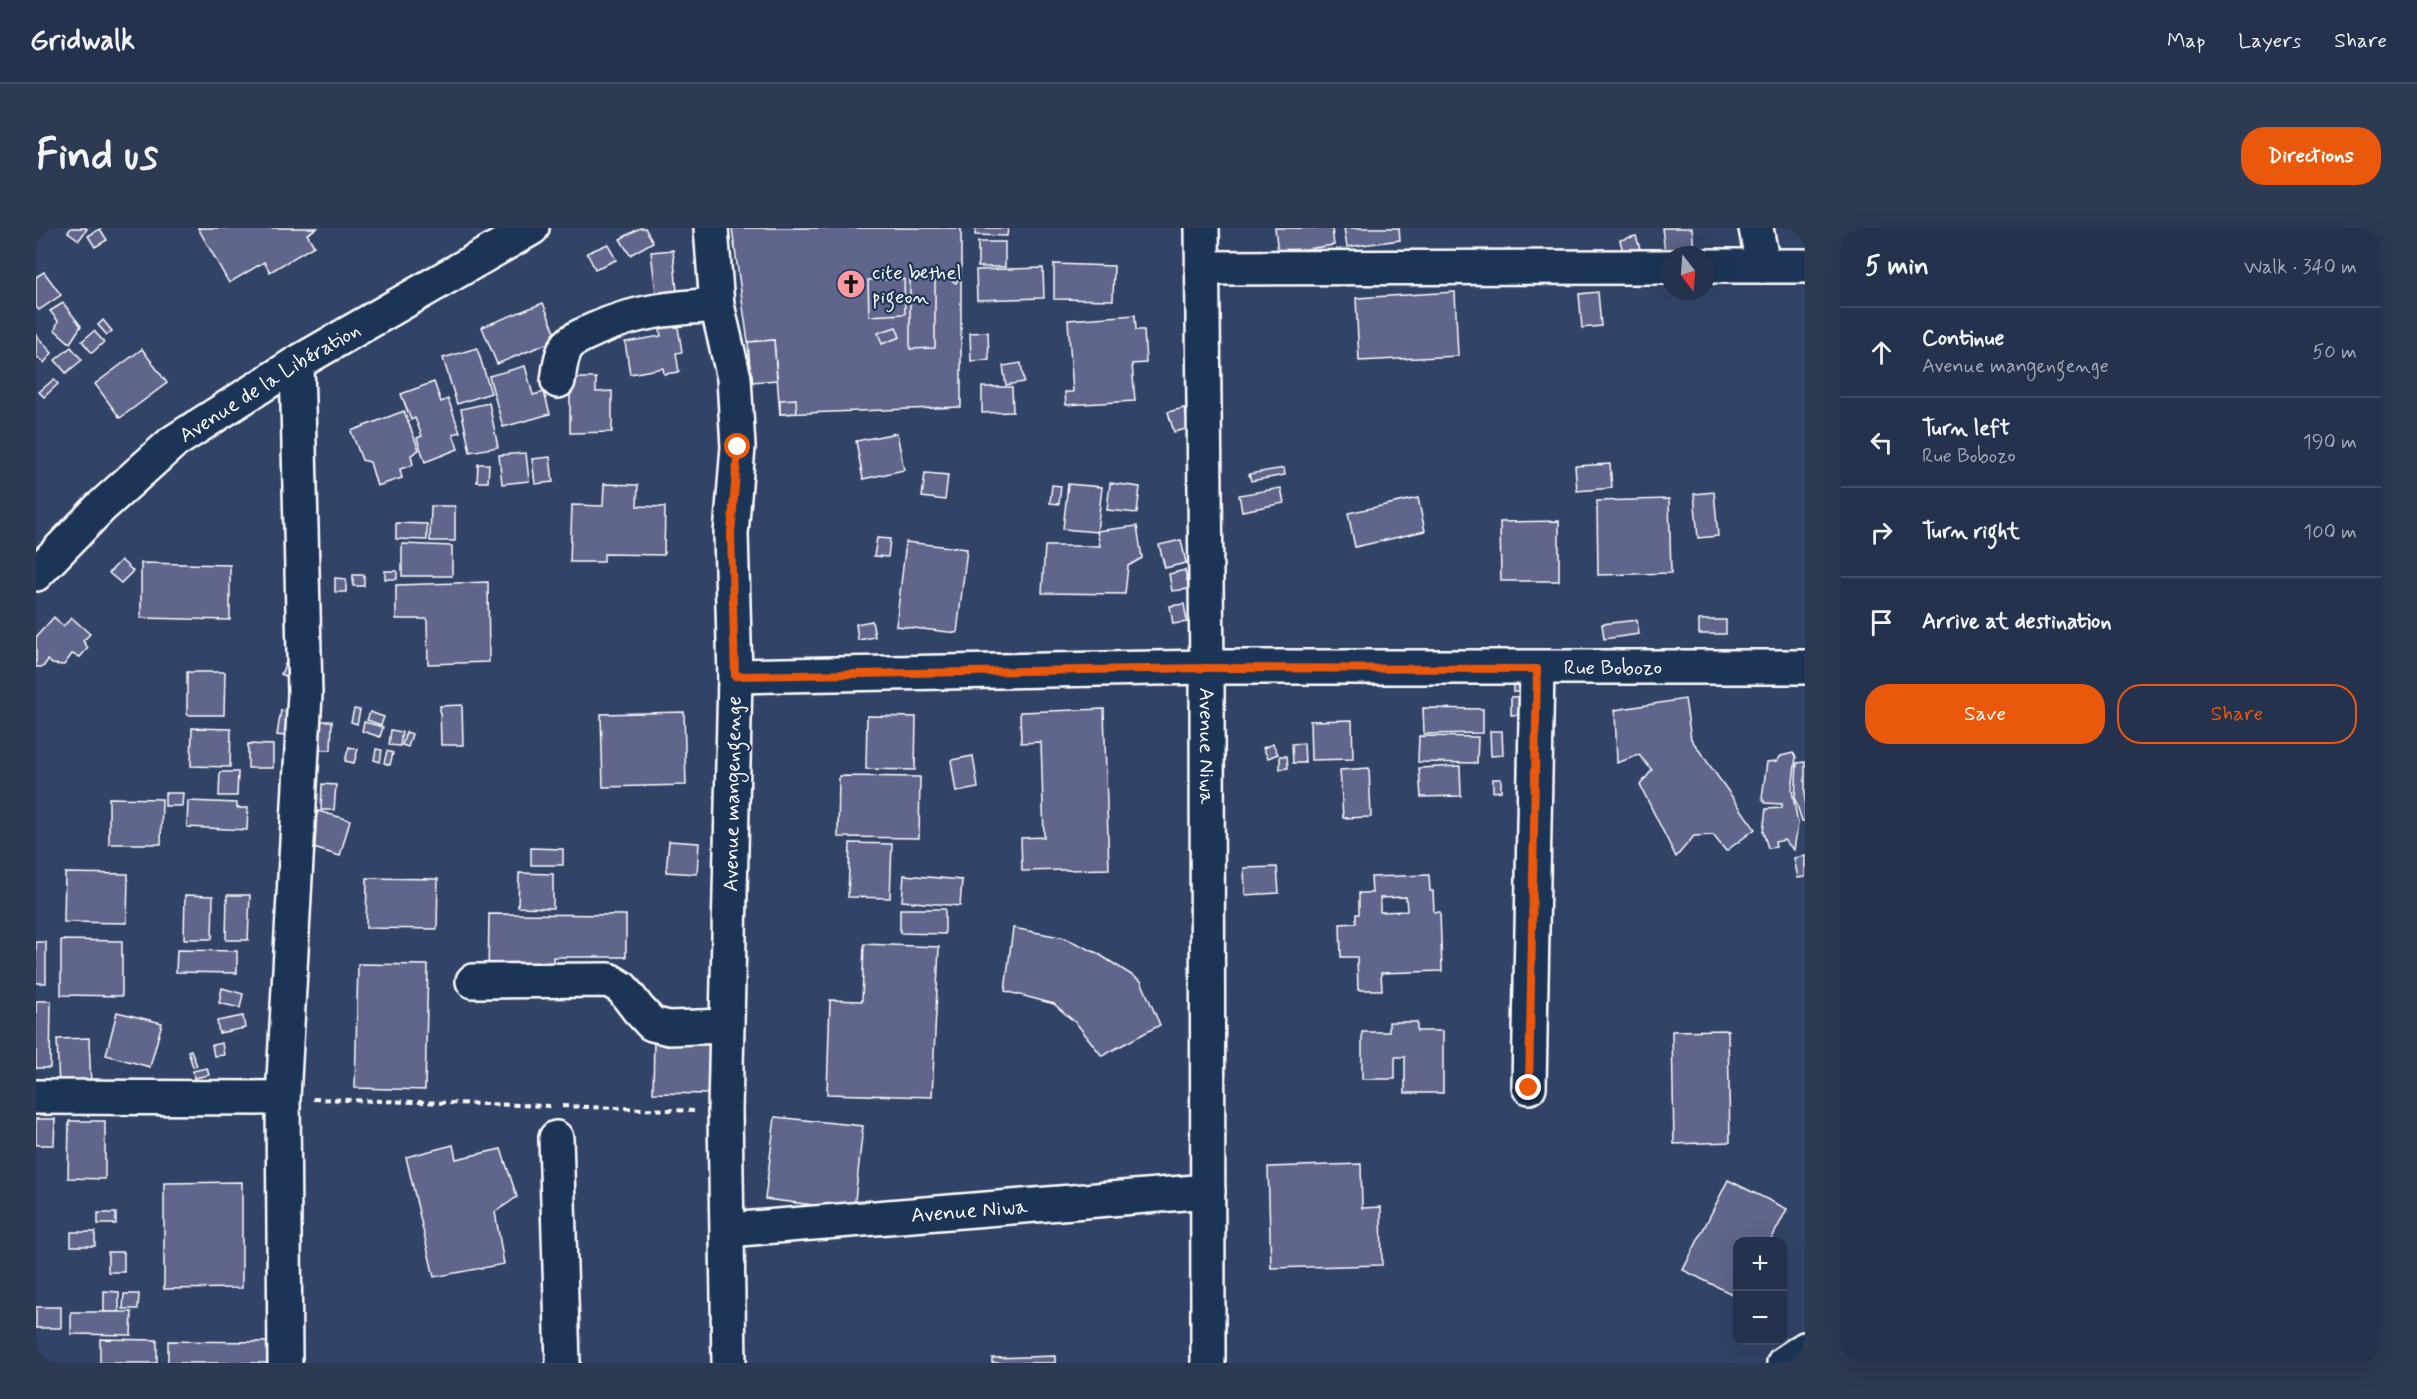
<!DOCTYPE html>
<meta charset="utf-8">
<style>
body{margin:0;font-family:Mynerve,sans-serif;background:#2d3a54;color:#f1f3f6}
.controls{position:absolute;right:18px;bottom:18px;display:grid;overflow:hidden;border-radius:12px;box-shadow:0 6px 24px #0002}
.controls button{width:54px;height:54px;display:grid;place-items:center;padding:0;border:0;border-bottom:2px solid #424d65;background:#25324d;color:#f1f3f6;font:30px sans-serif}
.compass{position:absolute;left:1625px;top:18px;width:54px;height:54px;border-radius:50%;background:#25324d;box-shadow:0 6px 24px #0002;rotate:163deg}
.stop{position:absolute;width:18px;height:18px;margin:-14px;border:4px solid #ea580c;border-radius:50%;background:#fff}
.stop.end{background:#ea580c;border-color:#fff;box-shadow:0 2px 6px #0008}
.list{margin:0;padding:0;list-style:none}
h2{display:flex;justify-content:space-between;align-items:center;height:78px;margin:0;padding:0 24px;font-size:26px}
h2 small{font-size:20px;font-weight:400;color:#a3aab6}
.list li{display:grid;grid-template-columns:39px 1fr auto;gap:18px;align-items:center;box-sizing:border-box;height:90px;padding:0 24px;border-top:2px solid #424d65}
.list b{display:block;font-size:22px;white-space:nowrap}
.list p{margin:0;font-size:20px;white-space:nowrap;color:#a3aab6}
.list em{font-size:20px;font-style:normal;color:#a3aab6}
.actions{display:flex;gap:12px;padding:18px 24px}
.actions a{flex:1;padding:14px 0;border:2px solid #ea580c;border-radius:24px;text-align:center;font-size:21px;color:#ea580c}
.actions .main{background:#ea580c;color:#fff}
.icon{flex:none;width:33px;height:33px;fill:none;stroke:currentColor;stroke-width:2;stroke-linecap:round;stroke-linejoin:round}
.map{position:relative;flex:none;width:1769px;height:1135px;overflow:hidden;border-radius:24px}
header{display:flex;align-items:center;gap:36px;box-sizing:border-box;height:84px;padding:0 30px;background:#25324d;border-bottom:2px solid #424d65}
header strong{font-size:28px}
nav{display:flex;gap:33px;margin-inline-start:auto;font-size:21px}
.intro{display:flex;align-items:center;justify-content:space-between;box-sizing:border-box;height:144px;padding:0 36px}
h1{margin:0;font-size:42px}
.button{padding:15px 27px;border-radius:24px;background:#ea580c;color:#fff;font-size:21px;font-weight:700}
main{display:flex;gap:36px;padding:0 36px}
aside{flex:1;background:#25324d;border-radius:24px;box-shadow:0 6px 24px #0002}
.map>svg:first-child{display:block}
</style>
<header>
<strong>Gridwalk</strong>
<nav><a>Map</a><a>Layers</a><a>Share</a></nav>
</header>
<div class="intro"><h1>Find us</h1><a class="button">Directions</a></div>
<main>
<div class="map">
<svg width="1769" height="1135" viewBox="0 0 1769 1135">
<rect width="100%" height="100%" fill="#314367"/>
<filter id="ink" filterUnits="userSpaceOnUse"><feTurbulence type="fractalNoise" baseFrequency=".0167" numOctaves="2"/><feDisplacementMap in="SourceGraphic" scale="12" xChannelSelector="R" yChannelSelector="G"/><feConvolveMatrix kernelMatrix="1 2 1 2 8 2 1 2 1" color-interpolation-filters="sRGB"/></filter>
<g filter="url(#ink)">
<g fill="#60658b" stroke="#fff" stroke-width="1.5" fill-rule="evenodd">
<polygon points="35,0 50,0 51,1 43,12 32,4"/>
<polygon points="162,0 281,0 271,6 278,18 234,44 228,34 193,55"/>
<polygon points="604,0 609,0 617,14 594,27 584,11"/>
<polygon points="696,0 925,0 925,179 744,186 738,112 712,114"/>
<polygon points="940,0 972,0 971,8 939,7"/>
<polygon points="1239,0 1296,0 1298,17 1242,25"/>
<polygon points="1308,0 1363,0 1364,12 1311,19"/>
<polygon points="1626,0 1656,0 1658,21 1629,24"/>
<polygon points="64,1 71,12 59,19 52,8"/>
<polygon points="1600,8 1605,24 1588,28 1584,12"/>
<rect x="942" y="14" width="27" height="25"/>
<polygon points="572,16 580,32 559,41 551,25"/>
<polygon points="637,22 641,63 620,65 615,24"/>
<polygon points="1018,36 1078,38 1077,72 1018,71"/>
<polygon points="1007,40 1008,70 941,72 940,42"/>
<polygon points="8,44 25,67 3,82 0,79 0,49"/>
<polygon points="914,44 923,49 920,55 911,50"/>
<polygon points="868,51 869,86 833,88 832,52"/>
<polygon points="874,52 899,52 899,120 874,121"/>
<polygon points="1419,64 1422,128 1323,133 1320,70"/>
<polygon points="1562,64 1565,98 1546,100 1543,66"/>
<polygon points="27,75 45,98 34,115 19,102 22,93 14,83"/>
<polygon points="507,75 522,111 461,136 446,99"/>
<polygon points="1099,87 1100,102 1108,102 1110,135 1096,136 1099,173 1030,177 1029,164 1037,164 1032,92"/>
<polygon points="67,92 76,103 71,107 62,97"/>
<polygon points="641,93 646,124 640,125 643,144 628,146 627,140 594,146 589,114 625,108 623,96"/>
<polygon points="860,99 864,109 846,116 842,105"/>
<polygon points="58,103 68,114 56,125 46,113"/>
<polygon points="952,104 953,132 935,133 934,105"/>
<polygon points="0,107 16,125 8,135 0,128"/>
<polygon points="738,112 741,152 715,154 712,114"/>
<polygon points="35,119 46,132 30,145 19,132"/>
<polygon points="441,120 455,165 421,176 407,130"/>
<polygon points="106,121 131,155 84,190 59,156"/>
<polygon points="985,135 988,154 970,157 967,138"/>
<polygon points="489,138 497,167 508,164 514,186 467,199 453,148"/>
<polygon points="534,150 560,150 560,164 576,163 576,204 534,205"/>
<polygon points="18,151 22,156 8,169 3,164"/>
<polygon points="398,154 405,174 412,171 424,204 417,206 422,221 389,234 381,210 386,208 379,190 375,192 365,166"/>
<polygon points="946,159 976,159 977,184 946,185"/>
<polygon points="760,171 761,185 744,186 744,172"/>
<polygon points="453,175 462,219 434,224 425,181"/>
<polygon points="1148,180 1154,200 1138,204 1132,184"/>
<polygon points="368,183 383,222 375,227 377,237 364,241 366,250 341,258 334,234 326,232 315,203"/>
<polygon points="861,205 868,242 827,251 820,213"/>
<polygon points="490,225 493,253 466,256 463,227"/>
<polygon points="514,229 517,254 499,256 496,231"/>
<polygon points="442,236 453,236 452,254 441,254"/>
<polygon points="1574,236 1576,260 1541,263 1539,238"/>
<polygon points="1248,240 1249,247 1215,253 1213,246"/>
<polygon points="889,245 912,247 909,272 886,269"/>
<polygon points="1074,255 1104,259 1101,285 1071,282"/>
<polygon points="568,256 602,257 601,278 629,279 628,327 568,326 568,334 534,334 536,277 567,278"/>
<polygon points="1032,256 1066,259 1061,304 1027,301"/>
<polygon points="1016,257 1025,258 1023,276 1014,275"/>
<polygon points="1245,260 1248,275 1206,283 1203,267"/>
<polygon points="1678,264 1682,308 1662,310 1658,266"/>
<polygon points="1382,270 1389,303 1319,319 1312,285"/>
<polygon points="1633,271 1635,345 1562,347 1561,273"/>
<polygon points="395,278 419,278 419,313 394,313"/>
<polygon points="1523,293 1523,353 1465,353 1464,294"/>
<polygon points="360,295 391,296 391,312 360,311"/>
<polygon points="1101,298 1106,330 1092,338 1089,366 1006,365 1009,318 1064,318 1061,303"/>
<polygon points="841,310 854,311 852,329 838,328"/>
<polygon points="1145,312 1150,335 1129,340 1123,317"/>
<polygon points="870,314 931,321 921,405 860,398"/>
<polygon points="366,316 416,318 416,348 366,348"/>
<polygon points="85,332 97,343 85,355 73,345"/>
<polygon points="105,335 194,337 194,392 105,390"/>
<polygon points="1149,342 1153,361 1136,363 1133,346"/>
<rect x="349" y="343" width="12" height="8"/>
<rect x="317" y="347" width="11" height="11"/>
<polygon points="299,350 310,351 310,364 299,364"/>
<polygon points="452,354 453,434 392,436 391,391 360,391 360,357"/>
<polygon points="1148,376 1151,394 1137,396 1134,378"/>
<polygon points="18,389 27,398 36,390 54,406 47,413 52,420 44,429 36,426 28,437 16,436 12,432 7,439 0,439 0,409"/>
<polygon points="1601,392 1603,406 1568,411 1566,396"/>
<rect x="1663" y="392" width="27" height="14"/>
<polygon points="836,393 839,409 822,412 820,396"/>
<polygon points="253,427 257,451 245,446"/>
<polygon points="151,444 189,444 188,487 151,487"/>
<rect x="1477" y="454" width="16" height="10"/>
<polygon points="1492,468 1493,486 1475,487 1475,469"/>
<polygon points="1649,471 1655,511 1719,601 1690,623 1677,607 1658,608 1640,629 1604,557 1616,542 1603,527 1581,535 1579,482"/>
<polygon points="426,477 427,517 405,517 404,478"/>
<polygon points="1387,480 1447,481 1447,505 1388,506"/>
<polygon points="318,481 324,482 321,496 315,494"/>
<polygon points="1068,481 1073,641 986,643 985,610 1008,609 1005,514 985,515 984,484"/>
<polygon points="245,482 252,484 248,508 241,507"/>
<polygon points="334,484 348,489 345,497 331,492"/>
<polygon points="648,484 650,557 567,559 565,486"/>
<polygon points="831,488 880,489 879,542 830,541"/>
<polygon points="1316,492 1317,531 1275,532 1274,493"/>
<polygon points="280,493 296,493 295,522 279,522"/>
<polygon points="328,494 347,499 344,509 326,503"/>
<polygon points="156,500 195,501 194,539 155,538"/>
<polygon points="355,502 366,504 364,518 353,517"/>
<polygon points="1454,503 1466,503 1467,527 1455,528"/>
<polygon points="370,504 376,506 372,519 366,517"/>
<polygon points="1383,508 1442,509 1441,535 1382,534"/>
<polygon points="1268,515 1269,535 1257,535 1256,516"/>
<polygon points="212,516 237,517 237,540 212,540"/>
<polygon points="1237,516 1242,526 1232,530 1227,520"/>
<polygon points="313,519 322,521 318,535 309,533"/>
<polygon points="340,521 346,522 344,534 338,532"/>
<polygon points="351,523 357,525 354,537 348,535"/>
<polygon points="1757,525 1760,529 1756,562 1762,596 1758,622 1748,612 1739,614 1740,619 1732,620 1727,604 1730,581 1746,580 1746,576 1729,575 1726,570 1731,534 1741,533 1745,528"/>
<polygon points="937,528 942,560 920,564 915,532"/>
<polygon points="1244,528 1251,528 1252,540 1244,541"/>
<polygon points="1769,534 1769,593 1766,593 1759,571 1761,535"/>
<polygon points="1424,538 1425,568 1385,569 1383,540"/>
<polygon points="1333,540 1335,589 1307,590 1304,542"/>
<polygon points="184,544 202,544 201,568 183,568"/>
<polygon points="803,548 884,549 883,610 802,609"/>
<polygon points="1457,551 1465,551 1465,563 1457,564"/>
<polygon points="286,556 300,557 298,582 285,582"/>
<polygon points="129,565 147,565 146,578 129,578"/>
<polygon points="73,570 126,571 125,616 73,616"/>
<polygon points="152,573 201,575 201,580 212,580 211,602 151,599"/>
<polygon points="282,583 314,592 304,628 271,618"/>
<polygon points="633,613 663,615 661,646 630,644"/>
<polygon points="814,615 856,616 854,670 812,669"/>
<polygon points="495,620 527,621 527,637 495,637"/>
<polygon points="1769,628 1769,649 1762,650 1758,630"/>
<polygon points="1241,639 1243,665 1209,667 1208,640"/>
<polygon points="29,645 92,646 91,695 28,694"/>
<polygon points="483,645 517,646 517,680 482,679"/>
<polygon points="868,647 926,652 924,678 866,673"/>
<path d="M1393 647 1394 663H1397L1398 684H1404L1406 743 1345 745 1346 762H1322L1321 729H1305L1304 696 1320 695V686H1323V665H1336L1335 649ZM1370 669 1371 683 1344 684V670Z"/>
<polygon points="331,650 402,651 401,701 330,700"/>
<polygon points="149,667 177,668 176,711 148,711"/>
<polygon points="191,667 214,667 212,712 190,712"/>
<polygon points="864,681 909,681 909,706 864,705"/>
<polygon points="453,686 590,687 590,729 517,729 517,748 452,748"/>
<polygon points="977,700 1029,710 1061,725 1105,753 1124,797 1066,828 1041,796 1018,776 969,763"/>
<polygon points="25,712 86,713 86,768 25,767"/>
<rect x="0" y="714" width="10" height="41"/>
<polygon points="828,716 903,719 896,869 791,866 794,772 826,773"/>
<polygon points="141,722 201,723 201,745 140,744"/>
<polygon points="322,736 392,737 389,862 319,860"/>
<polygon points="186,760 207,766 204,780 183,775"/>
<polygon points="0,773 15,773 14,840 0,840"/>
<polygon points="81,784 126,795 114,839 70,827"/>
<polygon points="207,788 209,800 183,805 181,793"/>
<polygon points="1353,794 1381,794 1381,803 1407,803 1407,865 1369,865 1369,829 1359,829 1359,851 1326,851 1326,804 1353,804"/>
<polygon points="1692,802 1694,914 1638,916 1636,803"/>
<polygon points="53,810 55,859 23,861 21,811"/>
<polygon points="618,812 675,813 674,866 617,865"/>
<polygon points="186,815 188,827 178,828 176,817"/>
<polygon points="155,822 161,838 157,839 152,823"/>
<polygon points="171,840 173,847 158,850 157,843"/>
<polygon points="739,889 827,898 818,982 729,971"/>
<polygon points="0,891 19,891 18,917 0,917"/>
<polygon points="33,893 69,893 69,951 32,950"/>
<polygon points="417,917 420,931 465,921 481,969 459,984 468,1036 398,1049 370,929"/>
<polygon points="1325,936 1326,980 1345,979 1346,1037 1235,1040 1232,939"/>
<polygon points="1692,952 1751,981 1734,1014 1702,1014 1702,1069 1647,1042"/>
<polygon points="206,954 206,1060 128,1061 128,955"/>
<rect x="62" y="985" width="18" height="11"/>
<rect x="35" y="1004" width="24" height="14"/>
<rect x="72" y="1024" width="16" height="20"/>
<polygon points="68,1063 83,1064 83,1084 68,1084"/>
<polygon points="88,1066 103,1066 102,1081 87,1081"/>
<rect x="0" y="1079" width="25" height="21"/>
<polygon points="35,1084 96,1084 95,1107 35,1106"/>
<polygon points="64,1111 121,1112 121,1135 64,1135"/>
<polygon points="132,1113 235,1114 235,1135 132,1135"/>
<polygon points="1019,1128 1019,1135 956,1135 956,1130"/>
</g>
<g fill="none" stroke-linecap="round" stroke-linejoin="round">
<g stroke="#fff" stroke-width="38">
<g id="minor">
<polyline points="675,0 681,77 698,150 702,219 695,306 699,448 689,883 693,1135"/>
<path id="s1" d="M1166 0 1171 439 1172 1135"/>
<polyline points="1720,0 1727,38"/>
<polyline points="1670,38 1769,38"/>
<polyline points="1166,40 1634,39"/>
<path d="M522 153C524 141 524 127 532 117 538 110 551 105 560 101 601 83 636 80 681 77"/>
<path id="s2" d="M699 448 1171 439H1769"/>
<polyline points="437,753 573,752 586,760 602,781 616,796 633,800 691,798"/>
<polyline points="1493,859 1501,441"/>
<polyline points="0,869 247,870"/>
<polyline points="520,910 527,1135"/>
<path id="s3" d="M692 1002 1172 963"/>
<polyline points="249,1135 247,870 269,466 261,135"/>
<polyline points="1748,1135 1769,1121"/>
</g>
</g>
<g stroke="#fff" stroke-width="38">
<g id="highway">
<path id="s4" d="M0 346 64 280 136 215 261 135 496 0"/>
</g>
</g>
<g stroke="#fff" stroke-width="4" stroke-dasharray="6 4.5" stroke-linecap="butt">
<polyline points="277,871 516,878"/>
<polyline points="526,878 660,883"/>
</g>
<use href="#minor" stroke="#1d3557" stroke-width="33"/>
<use href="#highway" stroke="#1d3557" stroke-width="33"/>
</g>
</g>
<g fill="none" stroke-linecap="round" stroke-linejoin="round" filter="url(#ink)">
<polyline stroke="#ea580c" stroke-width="8" points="702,219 695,306 699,448 1171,440 1501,441 1493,860"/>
</g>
<defs>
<g id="church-disc" transform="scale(1.5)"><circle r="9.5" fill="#ff9aa2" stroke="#1d3557"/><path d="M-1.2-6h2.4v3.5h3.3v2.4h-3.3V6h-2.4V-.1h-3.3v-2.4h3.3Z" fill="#111"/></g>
</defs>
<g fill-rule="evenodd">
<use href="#church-disc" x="815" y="56"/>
</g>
<g text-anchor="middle" stroke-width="4.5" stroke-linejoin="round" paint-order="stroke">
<g font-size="21" fill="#fff" stroke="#1d3557" text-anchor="start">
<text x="836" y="51">cite bethel<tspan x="836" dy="24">pigeon</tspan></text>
</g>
<g font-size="21" fill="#fff" stroke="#1d3557">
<text dy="7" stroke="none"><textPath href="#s4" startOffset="304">Avenue de la Libération</textPath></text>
<text dy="7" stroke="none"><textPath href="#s2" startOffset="878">Rue Bobozo</textPath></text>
<text dy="7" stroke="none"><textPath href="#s1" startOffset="518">Avenue Niwa</textPath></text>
<text transform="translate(696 566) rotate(-89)" y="7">Avenue mangengenge</text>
<text dy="7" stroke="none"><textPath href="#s3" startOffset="242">Avenue Niwa</textPath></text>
</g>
</g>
</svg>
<div class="controls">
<button>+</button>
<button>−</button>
</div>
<svg class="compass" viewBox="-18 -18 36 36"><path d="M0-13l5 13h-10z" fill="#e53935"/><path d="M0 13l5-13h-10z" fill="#a3aab6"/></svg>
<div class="stop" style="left:702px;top:219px"></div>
<div class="stop end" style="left:1493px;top:860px"></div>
</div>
<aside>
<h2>5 min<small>Walk · 340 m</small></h2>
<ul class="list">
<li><svg class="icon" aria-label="ahead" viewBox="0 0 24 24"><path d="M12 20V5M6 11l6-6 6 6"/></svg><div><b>Continue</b><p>Avenue mangengenge</p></div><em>50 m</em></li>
<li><svg class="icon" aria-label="left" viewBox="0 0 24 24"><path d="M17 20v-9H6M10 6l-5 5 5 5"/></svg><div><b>Turn left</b><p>Rue Bobozo</p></div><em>190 m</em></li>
<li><svg class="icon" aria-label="right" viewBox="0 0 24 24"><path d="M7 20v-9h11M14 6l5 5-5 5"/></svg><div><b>Turn right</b></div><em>100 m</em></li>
<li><svg class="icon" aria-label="arrive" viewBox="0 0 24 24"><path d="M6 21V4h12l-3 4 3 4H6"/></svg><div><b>Arrive at destination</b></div></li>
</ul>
<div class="actions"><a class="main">Save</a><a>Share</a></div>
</aside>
</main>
